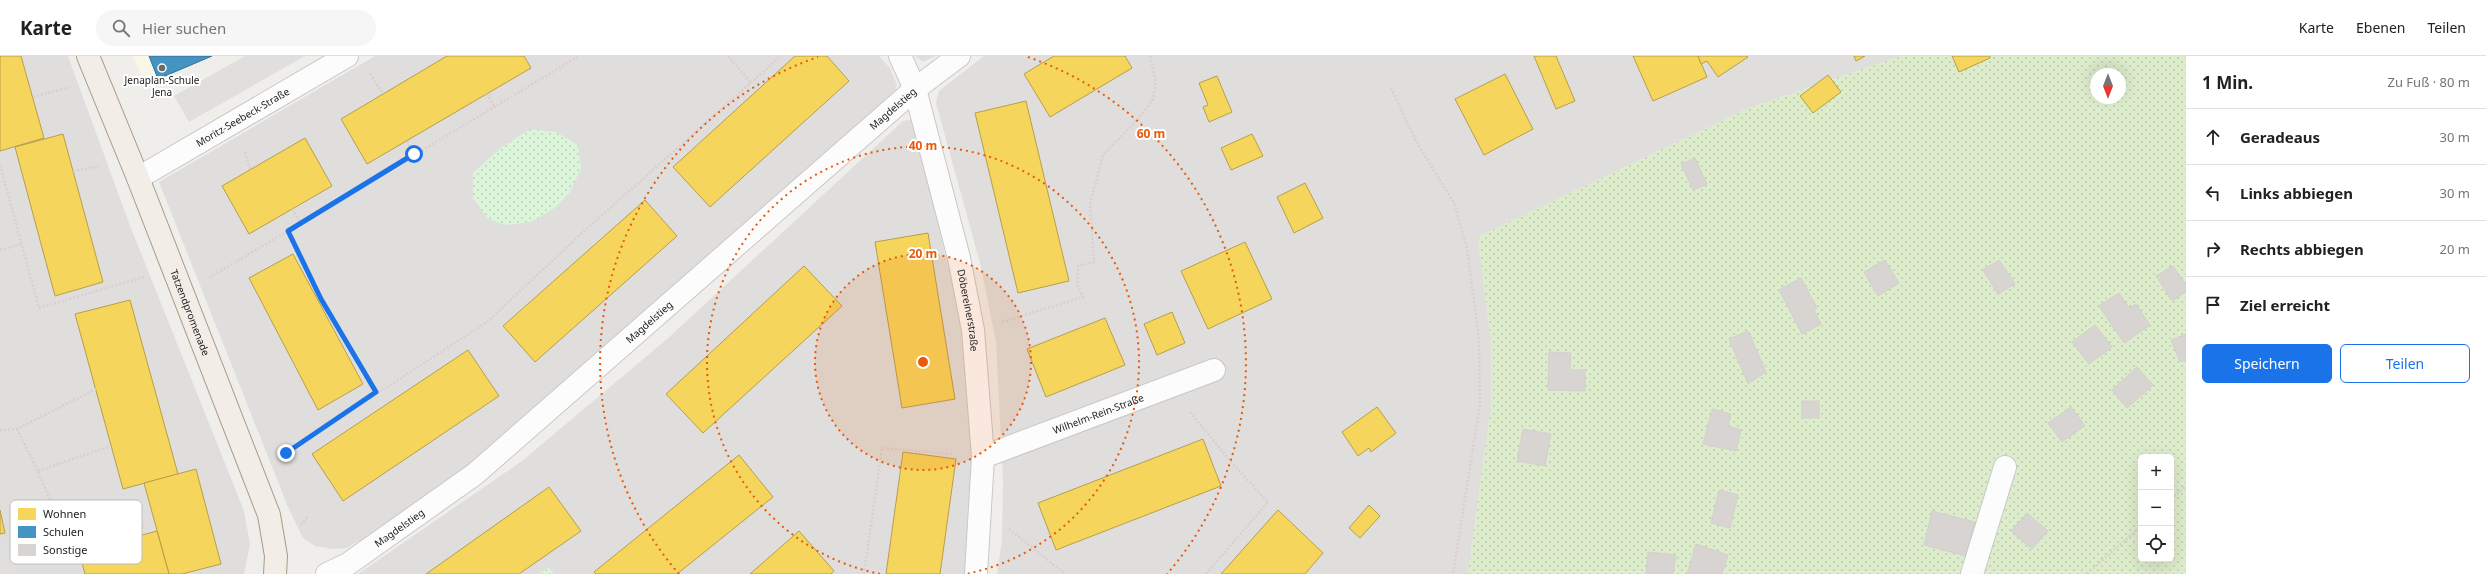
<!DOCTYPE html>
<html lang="de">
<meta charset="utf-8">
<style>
body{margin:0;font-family:"Noto Sans",sans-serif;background:#f6f6f6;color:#202124}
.controls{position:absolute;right:12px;bottom:12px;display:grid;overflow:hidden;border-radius:6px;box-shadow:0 4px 16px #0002}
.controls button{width:36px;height:36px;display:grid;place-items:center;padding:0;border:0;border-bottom:1px solid #e0e0e0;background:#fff;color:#202124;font:20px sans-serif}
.compass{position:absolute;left:2090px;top:12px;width:36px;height:36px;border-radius:50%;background:#fff;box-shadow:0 4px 16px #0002;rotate:180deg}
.stop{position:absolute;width:12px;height:12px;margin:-9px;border:3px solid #1a73e8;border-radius:50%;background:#fff}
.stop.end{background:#1a73e8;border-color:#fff;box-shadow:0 1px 4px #0008}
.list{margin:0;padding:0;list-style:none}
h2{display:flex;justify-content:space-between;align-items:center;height:52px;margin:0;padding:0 16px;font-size:17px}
h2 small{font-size:13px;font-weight:400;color:#757577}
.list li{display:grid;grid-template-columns:26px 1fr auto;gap:12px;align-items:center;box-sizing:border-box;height:56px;padding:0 16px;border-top:1px solid #e0e0e0}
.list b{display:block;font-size:15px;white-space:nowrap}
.list em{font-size:13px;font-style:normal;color:#757577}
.actions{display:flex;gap:8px;padding:12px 16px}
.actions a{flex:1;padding:9px 0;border:1px solid #1a73e8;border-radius:6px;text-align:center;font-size:14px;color:#1a73e8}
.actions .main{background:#1a73e8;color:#fff}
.icon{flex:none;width:22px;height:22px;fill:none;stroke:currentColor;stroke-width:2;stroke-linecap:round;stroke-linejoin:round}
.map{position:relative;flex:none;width:2186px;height:518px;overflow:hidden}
header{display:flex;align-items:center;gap:24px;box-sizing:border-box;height:56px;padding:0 20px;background:#fff;border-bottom:1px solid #e0e0e0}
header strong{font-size:19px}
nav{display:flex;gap:22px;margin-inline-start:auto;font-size:14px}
.search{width:280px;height:36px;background:#f6f6f6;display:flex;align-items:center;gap:10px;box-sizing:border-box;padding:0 14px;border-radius:22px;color:#757577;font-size:15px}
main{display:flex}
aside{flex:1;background:#fff}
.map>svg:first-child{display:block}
</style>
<header>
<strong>Karte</strong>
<div class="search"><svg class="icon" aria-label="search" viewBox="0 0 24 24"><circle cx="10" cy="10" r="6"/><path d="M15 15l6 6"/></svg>Hier suchen</div>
<nav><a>Karte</a><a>Ebenen</a><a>Teilen</a></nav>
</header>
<main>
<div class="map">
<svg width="2186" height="518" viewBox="0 0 2186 518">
<defs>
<pattern id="park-dots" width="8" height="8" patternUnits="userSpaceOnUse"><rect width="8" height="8" fill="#daf5da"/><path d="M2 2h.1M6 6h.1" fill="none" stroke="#bbd2bb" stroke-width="1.8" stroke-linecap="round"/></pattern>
<pattern id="garden-dots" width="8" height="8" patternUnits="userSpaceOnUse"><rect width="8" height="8" fill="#ddeccb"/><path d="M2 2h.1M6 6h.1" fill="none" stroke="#bdcaae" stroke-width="1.8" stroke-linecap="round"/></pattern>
</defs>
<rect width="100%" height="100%" fill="#f0eeeb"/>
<g fill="#dfdedc">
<polygon points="0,0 68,0 129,167 244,455 250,488 244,518 0,518"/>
<polygon points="375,0 879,0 890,12 897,29 894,38 525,369 366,481 346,492 332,493 315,490 303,482 288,451 159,126"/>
<polygon points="915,0 935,0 923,6"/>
<polygon points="984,0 1901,0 1749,52 1478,181 1491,287 1491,350 1468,518 997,518 1002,484 1003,423 996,286 980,207 936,47 939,35"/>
<polygon points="913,63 960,261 973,383 973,461 965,518 358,518 522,405 667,283 903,65"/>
</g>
<polygon fill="#f8f7e8" points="133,0 213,0 145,29"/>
<g fill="url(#park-dots)">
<polygon points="530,73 556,76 578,89 581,112 570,136 556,151 532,166 505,169 488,163 473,142 473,117 502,91"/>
<polygon points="548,511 554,518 538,518"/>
</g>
<path fill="url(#garden-dots)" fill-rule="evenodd" d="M1901 0H2186V518H1468L1491 350V287L1478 181 1749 52ZM2096 18H2120V42H2096ZM2141 401H2171V503H2141Z"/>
<g fill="#e0dfde">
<polygon points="245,0 305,0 189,66 174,40"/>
<polygon points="8,492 15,518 0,518 0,494"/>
</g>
<g fill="#f6d55c" stroke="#b69f4b">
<polygon points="0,0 21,0 44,82 0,95"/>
<polygon points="447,0 524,0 531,12 367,108 341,63"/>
<polygon points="795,0 827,0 849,25 710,151 673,111"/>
<polygon points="1054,0 1125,0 1132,12 1050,61 1024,18"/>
<polygon points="1534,0 1556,0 1575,45 1556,53"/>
<polygon points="1633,0 1698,0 1707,21 1653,45"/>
<polygon points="1698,0 1747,0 1748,1 1718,21 1707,5 1701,8"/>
<polygon points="1854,0 1865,0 1856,5"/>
<polygon points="1952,0 1990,0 1990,2 1959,16"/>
<polygon points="1505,18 1533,73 1484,99 1455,43"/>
<polygon points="1828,19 1841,36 1813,57 1800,40"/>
<polygon points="1217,20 1232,56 1209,66 1203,51 1208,49 1199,27"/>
<polygon points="1026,45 1069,225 1018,237 975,57"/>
<polygon points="63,78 103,226 55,240 15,91"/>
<polygon points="1252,78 1263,100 1231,114 1221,92"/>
<polygon points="305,82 332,130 249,178 222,130"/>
<polygon points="1305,127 1323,162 1294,177 1277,141"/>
<polygon points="645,144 677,180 535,306 503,270"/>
<polygon points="928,177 955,343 902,352 875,186"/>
<polygon points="1245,186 1272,243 1208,273 1181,215"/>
<polygon points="293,198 363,328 318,354 249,222"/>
<polygon points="804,210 842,250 703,377 666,338"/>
<polygon points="130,244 178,418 123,433 75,258"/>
<polygon points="1172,256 1185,287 1157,299 1144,268"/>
<polygon points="1105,262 1125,309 1046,341 1027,293"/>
<polygon points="468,294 499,340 343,445 312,398"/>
<polygon points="1377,351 1396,377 1371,396 1369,392 1358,400 1342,376"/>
<polygon points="1203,383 1221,430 1056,494 1038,447"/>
<polygon points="903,396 956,403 940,518 886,518"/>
<polygon points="739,399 773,441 677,518 596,518 594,516"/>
<polygon points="196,413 221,508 182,518 169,518 144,427"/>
<polygon points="549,431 581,475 519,518 426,518"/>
<polygon points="1369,449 1380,460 1360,482 1349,472"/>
<polygon points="0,454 5,477 0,478"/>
<polygon points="1278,454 1323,497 1305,518 1221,518"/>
<polygon points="157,475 169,518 85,518 79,496"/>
<polygon points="799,475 834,515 831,518 750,518"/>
</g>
<polygon fill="#4393c3" stroke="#397193" points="149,0 212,0 158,23"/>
<g fill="#d7d4d2" stroke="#d3d0cc">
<polygon points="1695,102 1707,128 1693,134 1681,108"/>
<polygon points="1885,204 1899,227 1878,240 1864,216"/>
<polygon points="1999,204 2015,228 1998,238 1983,214"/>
<polygon points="2173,210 2186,229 2186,236 2172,245 2156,220"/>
<polygon points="1801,222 1817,252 1814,254 1821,268 1802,278 1779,234"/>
<polygon points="2119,237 2129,252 2136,248 2150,269 2124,287 2099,250"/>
<polygon points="2095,269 2112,291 2089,308 2072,286"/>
<polygon points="1748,275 1766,316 1748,328 1729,283"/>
<polygon points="2186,278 2186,304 2180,306 2171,284"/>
<polygon points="1549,296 1571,297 1570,314 1585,314 1585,335 1548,334"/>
<polygon points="2137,311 2153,329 2127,352 2112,334"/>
<rect x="1802" y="345" width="17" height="17"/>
<polygon points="2071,351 2085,370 2062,386 2048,367"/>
<polygon points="1712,353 1731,358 1728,370 1741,374 1736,395 1703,388"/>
<polygon points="1523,373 1551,378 1545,410 1517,405"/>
<polygon points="1719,434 1738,439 1730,472 1711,467"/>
<polygon points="1932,455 1975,466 1966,500 1924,489"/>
<polygon points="2027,457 2048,475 2032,493 2011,475"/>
<polygon points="1696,488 1728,499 1722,518 1687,518"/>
<polygon points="1648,496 1676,499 1673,518 1646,518"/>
</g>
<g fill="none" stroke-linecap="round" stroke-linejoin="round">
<g stroke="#c9c8c7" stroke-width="24">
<g id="minor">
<path id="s1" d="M900 0 915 33 959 202 973 274 983 401 976 518"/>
<path id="s2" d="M138 122 347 0"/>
<path id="s3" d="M983 401 1214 314"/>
<path id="s4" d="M327 518 348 508 475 418 915 33 959 0"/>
<polyline points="1972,518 2005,411"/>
</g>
</g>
<g stroke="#a79c86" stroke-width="24">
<g id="major">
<path id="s5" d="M88 0 138 122 269 459 276 500 275 518"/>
</g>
</g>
<g stroke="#dccecd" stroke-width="2.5" stroke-dasharray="2 2" stroke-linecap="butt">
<polyline points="728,0 751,27"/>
<polyline points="370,18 383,38"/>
<polyline points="1391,32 1416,85 1454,147 1467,192 1479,284 1480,348 1453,518"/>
<polyline points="487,38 494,50"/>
<polyline points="33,41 69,31"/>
<polyline points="407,85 414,98"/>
<polyline points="245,96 250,114"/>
<polyline points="0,109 39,252 144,221"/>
<polyline points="73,115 100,110"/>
<polyline points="292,153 301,167"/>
<polyline points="288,175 579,0"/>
<polyline points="0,194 22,188"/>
<polyline points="210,221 288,175 321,243 376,336"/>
<polyline points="1002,266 1083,241 1077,229 1078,210 1094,206 1090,148 1103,99 1139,62 1153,43 1156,27 1150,0"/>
<polyline points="1190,356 1232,407 1268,446 1206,518"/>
<polyline points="17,373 38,415 68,489 145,469"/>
<polyline points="0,374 17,373 96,333"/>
<polyline points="286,397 487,266 581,178 781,0"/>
<polyline points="38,415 108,391"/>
<polyline points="2171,443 2186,430"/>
<polyline points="301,469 308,460"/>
<polyline points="1009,473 1065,518"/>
<polyline points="864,518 882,392 952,398"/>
<polyline points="2087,518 2141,470"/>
</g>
<use href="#minor" stroke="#fdfcfc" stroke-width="22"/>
<use href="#major" stroke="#f3ede7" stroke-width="22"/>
</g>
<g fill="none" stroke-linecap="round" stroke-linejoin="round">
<polyline stroke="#1a73e8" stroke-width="5" points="286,397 376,336 321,243 288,175 414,98"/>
</g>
<circle cx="923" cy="306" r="108" fill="#e8590c" fill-opacity=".12"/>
<g fill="none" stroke="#e8590c" stroke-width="2" stroke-dasharray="2 4">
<circle cx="923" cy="306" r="108"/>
<path d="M880 518A216 216 0 1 1 966 518"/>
<path d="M679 518A323 323 0 0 1 818 1M1028 1A323 323 0 0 1 1167 518"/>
</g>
<circle fill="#6a6968" stroke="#fff" stroke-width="1.5" cx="162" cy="12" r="4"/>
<g text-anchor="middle" stroke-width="4" stroke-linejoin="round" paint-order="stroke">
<g font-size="10" fill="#222" stroke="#fff">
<text x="162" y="28">Jenaplan-Schule<tspan x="162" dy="12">Jena</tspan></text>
</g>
<g font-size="10" fill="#222" stroke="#fff">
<text dy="4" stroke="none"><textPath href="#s4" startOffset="734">Magdelstieg</textPath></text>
<text dy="4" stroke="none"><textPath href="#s2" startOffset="121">Moritz-Seebeck-Straße</textPath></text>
<text dy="4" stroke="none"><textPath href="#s1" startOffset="264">Döbereinerstraße</textPath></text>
<text dy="4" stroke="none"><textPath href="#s5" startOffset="276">Tatzendpromenade</textPath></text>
<text dy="4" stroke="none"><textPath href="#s4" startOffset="410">Magdelstieg</textPath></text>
<text dy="4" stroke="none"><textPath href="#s3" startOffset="123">Wilhelm-Rein-Straße</textPath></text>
<text dy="4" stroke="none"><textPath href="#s4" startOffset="86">Magdelstieg</textPath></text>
</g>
</g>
<rect x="10" y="444" width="132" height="64" rx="6" fill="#fff" stroke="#bdbdbd" stroke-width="1"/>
<rect x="18" y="452" width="18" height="12" fill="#f6d55c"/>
<rect x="18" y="470" width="18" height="12" fill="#4393c3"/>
<rect x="18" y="488" width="18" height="12" fill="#d7d4d2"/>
<g font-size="11" fill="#222">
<text x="43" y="462">Wohnen</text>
<text x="43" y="480">Schulen</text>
<text x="43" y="498">Sonstige</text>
</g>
<circle cx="923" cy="306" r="6" fill="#e8590c" stroke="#fff" stroke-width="2"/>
<g font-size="12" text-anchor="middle" font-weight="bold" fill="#e8590c" stroke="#fff" stroke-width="4" stroke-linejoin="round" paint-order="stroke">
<text x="1151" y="82">60 m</text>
<text x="923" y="94">40 m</text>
<text x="923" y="202">20 m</text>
</g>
</svg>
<div class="controls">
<button>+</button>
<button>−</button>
<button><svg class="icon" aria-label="locate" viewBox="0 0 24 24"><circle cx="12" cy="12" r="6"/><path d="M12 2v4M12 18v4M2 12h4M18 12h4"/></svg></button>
</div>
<svg class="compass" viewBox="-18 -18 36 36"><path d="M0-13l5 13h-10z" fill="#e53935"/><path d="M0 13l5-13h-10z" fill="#757577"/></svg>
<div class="stop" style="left:414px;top:98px"></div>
<div class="stop end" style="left:286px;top:397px"></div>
</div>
<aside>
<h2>1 Min.<small>Zu Fuß · 80 m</small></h2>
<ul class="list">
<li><svg class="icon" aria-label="ahead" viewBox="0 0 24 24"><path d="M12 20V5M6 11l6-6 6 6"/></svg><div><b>Geradeaus</b></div><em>30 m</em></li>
<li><svg class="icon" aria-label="left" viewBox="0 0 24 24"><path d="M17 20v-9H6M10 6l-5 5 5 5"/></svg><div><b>Links abbiegen</b></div><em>30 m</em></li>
<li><svg class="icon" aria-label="right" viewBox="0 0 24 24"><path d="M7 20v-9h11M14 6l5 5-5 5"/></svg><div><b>Rechts abbiegen</b></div><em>20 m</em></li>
<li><svg class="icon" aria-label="arrive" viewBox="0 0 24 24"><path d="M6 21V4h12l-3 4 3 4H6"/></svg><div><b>Ziel erreicht</b></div></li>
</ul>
<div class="actions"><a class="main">Speichern</a><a>Teilen</a></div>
</aside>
</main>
